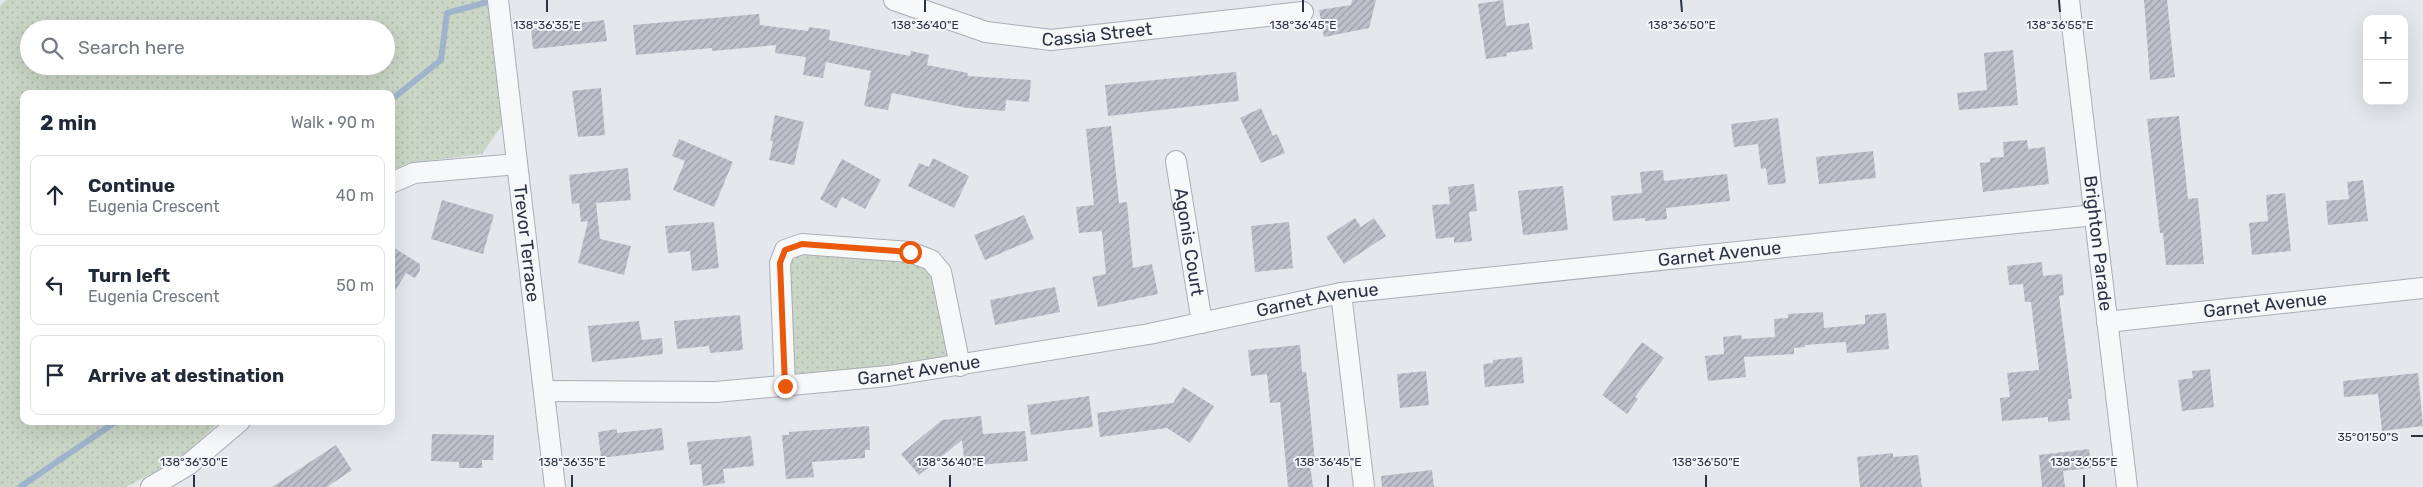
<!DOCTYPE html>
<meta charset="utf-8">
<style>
body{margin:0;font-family:Rubik,sans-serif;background:#f2f2f3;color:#1f2937}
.controls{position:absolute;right:15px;top:15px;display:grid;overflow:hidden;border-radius:10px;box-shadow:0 5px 20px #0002}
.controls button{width:45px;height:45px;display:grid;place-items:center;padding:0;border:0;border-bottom:1px solid #e0e1e3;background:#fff;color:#1f2937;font:25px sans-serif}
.stop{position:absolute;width:15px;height:15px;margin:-11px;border:4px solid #ea580c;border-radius:50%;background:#fff}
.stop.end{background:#ea580c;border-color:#fff;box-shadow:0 1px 5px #0008}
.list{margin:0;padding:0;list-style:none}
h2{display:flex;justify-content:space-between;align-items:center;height:65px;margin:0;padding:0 20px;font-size:21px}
h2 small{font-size:16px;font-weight:400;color:#747a83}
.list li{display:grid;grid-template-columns:32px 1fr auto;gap:15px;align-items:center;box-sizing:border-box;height:80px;margin:0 10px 10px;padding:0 10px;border:1px solid #e0e1e3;border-radius:10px}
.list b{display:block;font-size:19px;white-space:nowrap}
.list p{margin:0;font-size:16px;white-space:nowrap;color:#747a83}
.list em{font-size:16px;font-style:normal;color:#747a83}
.icon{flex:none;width:28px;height:28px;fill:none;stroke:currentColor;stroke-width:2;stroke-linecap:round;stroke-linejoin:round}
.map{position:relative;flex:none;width:2423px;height:487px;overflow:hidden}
.search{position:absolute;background:#fff;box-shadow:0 5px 20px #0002;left:20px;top:20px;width:375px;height:55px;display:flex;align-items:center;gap:12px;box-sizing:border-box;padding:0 18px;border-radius:28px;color:#747a83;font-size:19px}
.panel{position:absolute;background:#fff;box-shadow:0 5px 20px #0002;left:20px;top:90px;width:375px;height:335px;border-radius:10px}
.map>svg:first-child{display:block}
</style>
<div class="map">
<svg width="2423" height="487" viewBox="0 0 2423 487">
<defs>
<pattern id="park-dots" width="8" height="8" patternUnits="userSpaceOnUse" patternTransform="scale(1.25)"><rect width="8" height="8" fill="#c9d6c5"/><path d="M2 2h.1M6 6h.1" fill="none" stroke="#adb8ab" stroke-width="1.8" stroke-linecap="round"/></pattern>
<pattern id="building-hatch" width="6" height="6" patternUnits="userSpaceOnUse" patternTransform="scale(1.25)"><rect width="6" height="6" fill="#bbc0ca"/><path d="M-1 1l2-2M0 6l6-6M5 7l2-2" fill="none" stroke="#989da6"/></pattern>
</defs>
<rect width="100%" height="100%" fill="#e4e7ec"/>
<g fill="url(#park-dots)" fill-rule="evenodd">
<path d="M6 0H487L504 122 482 154 410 163 391 170V94H24V421H220L181 458 126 487H0V6ZM29 29H386V66H29Z"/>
<polygon points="803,250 908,259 927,266 937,277 952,361 789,380 786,266"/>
</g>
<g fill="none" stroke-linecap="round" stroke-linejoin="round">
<g stroke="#9fb4cc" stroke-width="6">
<polyline points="391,100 441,60 447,13 495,0"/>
<polyline points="20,487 117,421"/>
</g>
</g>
<g fill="url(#building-hatch)">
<polygon points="1352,0 1376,0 1369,28 1324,37 1319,10 1351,5"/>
<polygon points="1503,0 1506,26 1529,23 1533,49 1506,53 1507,56 1486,59 1478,4"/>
<polygon points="2144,0 2167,0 2175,77 2150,80"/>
<polygon points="759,14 760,25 808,31 809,27 830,30 829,40 910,56 911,51 929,55 927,65 968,73 967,76 1031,80 1029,102 1006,100 1005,111 967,108 892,93 888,110 864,106 871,71 826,62 823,78 803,75 806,57 775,53 776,45 712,51 712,48 636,55 633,25"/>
<polygon points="604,20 607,41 533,49 531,29"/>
<polygon points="2013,50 2018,105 1959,110 1957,93 1987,90 1984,53"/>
<polygon points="1236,72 1239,101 1108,116 1105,85"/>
<polygon points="601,88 605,135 578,137 572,91"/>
<polygon points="1261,108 1273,136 1277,134 1285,153 1261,163 1240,118"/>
<polygon points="775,115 804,122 794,165 769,160 773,141 770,141"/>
<polygon points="2179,116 2188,199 2198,198 2204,264 2166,265 2163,233 2160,233 2147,119"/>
<polygon points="1778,118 1786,183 1768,185 1766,168 1761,169 1758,144 1734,147 1731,124"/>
<polygon points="1111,126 1119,203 1127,202 1133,268 1152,264 1158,294 1098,307 1092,277 1106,274 1102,231 1079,233 1076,207 1094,205 1086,129"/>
<polygon points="679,139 733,162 714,207 673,190 685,161 672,156"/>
<polygon points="2027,140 2028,149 2045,147 2049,184 1983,192 1980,163 1990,162 1990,158 2004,157 2003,142"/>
<polygon points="1873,151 1876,178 1819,184 1816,157"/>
<polygon points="933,158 969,176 954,208 908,186 919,163 929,167"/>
<polygon points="842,159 881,180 865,209 842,197 836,208 820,199"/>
<polygon points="628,168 631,200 596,203 600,239 631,246 624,275 578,263 588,221 581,222 579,203 572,204 569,175"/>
<polygon points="1663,170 1664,181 1727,174 1730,201 1666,208 1667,219 1645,221 1645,218 1613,221 1611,196 1642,193 1640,172"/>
<polygon points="2363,180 2368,221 2328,225 2326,201 2349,199 2347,182"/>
<polygon points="1474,184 1477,211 1469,212 1472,241 1454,243 1454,237 1436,239 1432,205 1450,204 1448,187"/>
<polygon points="1563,186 1568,230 1523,235 1518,191"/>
<polygon points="2285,193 2291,251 2252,255 2249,223 2268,221 2266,195"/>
<polygon points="442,200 494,215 483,254 431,239"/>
<polygon points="1024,215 1034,239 985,260 974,235"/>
<polygon points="1355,218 1361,227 1374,218 1386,236 1344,264 1326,237"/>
<polygon points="714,222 719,268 692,271 690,251 668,253 665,226"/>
<polygon points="1289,222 1293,268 1255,272 1251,226"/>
<polygon points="391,246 420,264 420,270 415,278 406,273 391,297"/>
<polygon points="2042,262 2043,276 2062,274 2064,295 2059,296 2072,399 2068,399 2070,420 2048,422 2048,417 2002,421 2000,398 2010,397 2007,373 2039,370 2031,302 2025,302 2023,284 2009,285 2007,266"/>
<polygon points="1055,287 1060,312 995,325 990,300"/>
<polygon points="1823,312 1824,328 1865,324 1865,315 1886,313 1889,349 1847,353 1846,342 1805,345 1805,347 1794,348 1794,354 1744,357 1746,377 1708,381 1705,356 1724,354 1723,337 1741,335 1742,339 1775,337 1774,319 1788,318 1788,314"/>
<polygon points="740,315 743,350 710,353 709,346 677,349 674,321"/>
<polygon points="639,321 642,340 662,338 663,354 592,362 588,326"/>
<polygon points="1642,342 1664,358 1635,397 1638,399 1627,414 1602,395"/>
<polygon points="1300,345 1302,372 1306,372 1309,398 1315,463 1310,464 1313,487 1288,487 1280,402 1270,403 1267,374 1251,376 1248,350"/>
<polygon points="1522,357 1524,383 1485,387 1483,364 1493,363 1493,360"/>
<polygon points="2210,369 2214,407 2182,411 2178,380 2193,378 2192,371"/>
<polygon points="1426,371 1429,405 1400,408 1397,374"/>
<polygon points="2418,373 2423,426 2382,431 2378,394 2344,397 2343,381"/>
<polygon points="1183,387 1214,406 1190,443 1167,428 1100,437 1097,413 1173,403"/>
<polygon points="1089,396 1093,427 1031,435 1027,405"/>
<polygon points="981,416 983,434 1025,431 1028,461 965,466 962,440 919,475 901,454 942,420"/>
<polygon points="869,426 870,450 865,450 865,458 812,462 814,477 786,479 782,435 789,435 789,432"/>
<polygon points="662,428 664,450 601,458 598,432 617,429 617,433"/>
<polygon points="432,434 494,435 493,460 482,460 482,468 459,468 459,462 431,461"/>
<polygon points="751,436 754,466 723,469 725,483 703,486 701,464 690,465 687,442"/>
<polygon points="336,445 352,470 327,487 272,487"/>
<polygon points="2089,449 2091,468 2063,471 2065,487 2042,487 2039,455"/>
<polygon points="1893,453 1893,457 1918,455 1922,487 1860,487 1857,457"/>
<polygon points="1432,470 1434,487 1382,487 1381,476"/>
</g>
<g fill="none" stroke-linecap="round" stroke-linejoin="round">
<g stroke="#a9aeb7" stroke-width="22">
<g id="street">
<path id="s1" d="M498 0 555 487"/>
<path id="s2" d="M894 0 986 32 1051 40 1303 12"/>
<path id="s3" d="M2069 0 2127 487"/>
<path id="s4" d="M1176 161 1202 323"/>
<polyline points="391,183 414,173 517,164"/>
<polyline points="1341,293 1364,487"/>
<path id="s5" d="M2107 322 2423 288"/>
<polyline points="785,386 780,263 785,250 802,244 910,252 931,260 941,272 960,366"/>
<path id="s6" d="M544 391 716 392 888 376 1149 334 1341 293 2095 215"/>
<polyline points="151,487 188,465 240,421"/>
</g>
</g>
<use href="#street" stroke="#f7f8fa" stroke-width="20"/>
</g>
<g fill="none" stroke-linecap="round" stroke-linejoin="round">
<polyline stroke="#ea580c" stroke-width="6" points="785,386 780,263 785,250 802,244 910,252"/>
</g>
<path fill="none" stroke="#2b3445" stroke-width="2" d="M547 0V12M925 0V12M1303 0V12M1681 0 1682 12M2059 0 2060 12M2411 436H2423M194 475V487M572 475V487M950 475V487M1328 475V487M1706 475V487M2084 475V487"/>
<g text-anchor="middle" stroke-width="4" stroke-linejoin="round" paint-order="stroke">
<g font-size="18" fill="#2b3445" stroke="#f4f6f9">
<text dy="6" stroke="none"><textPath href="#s2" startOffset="209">Cassia Street</textPath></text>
<text dy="6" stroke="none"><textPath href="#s4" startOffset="82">Agonis Court</textPath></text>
<text dy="6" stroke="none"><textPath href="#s1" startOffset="245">Trevor Terrace</textPath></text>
<text dy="6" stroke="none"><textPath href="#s3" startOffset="245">Brighton Parade</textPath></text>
<text dy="6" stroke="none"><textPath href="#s6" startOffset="1186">Garnet Avenue</textPath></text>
<text dy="6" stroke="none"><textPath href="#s6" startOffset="781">Garnet Avenue</textPath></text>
<text dy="6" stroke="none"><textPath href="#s5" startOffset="159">Garnet Avenue</textPath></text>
<text dy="6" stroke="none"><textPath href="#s6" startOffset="376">Garnet Avenue</textPath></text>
</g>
</g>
<g font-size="12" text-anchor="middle" fill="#2b3445" stroke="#f4f6f9" stroke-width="4" stroke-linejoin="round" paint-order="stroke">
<text x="547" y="29">138°36'35"E</text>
<text x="925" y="29">138°36'40"E</text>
<text x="1303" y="29">138°36'45"E</text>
<text x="1682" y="29">138°36'50"E</text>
<text x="2060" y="29">138°36'55"E</text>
<text x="2368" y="441">35°01'50"S</text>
<text x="194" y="466">138°36'30"E</text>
<text x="572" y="466">138°36'35"E</text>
<text x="950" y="466">138°36'40"E</text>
<text x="1328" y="466">138°36'45"E</text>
<text x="1706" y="466">138°36'50"E</text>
<text x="2084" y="466">138°36'55"E</text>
</g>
</svg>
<div class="controls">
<button>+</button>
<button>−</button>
</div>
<div class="stop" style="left:910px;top:252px"></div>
<div class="stop end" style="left:785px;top:386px"></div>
<div class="search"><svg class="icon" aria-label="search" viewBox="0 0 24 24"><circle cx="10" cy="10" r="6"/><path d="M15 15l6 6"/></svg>Search here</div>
<section class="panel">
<h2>2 min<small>Walk · 90 m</small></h2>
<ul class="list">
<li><svg class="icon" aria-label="ahead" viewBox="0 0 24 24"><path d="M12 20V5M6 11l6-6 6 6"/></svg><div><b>Continue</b><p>Eugenia Crescent</p></div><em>40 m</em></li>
<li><svg class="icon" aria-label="left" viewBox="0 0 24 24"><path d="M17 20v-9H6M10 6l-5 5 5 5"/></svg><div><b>Turn left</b><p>Eugenia Crescent</p></div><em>50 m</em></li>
<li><svg class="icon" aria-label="arrive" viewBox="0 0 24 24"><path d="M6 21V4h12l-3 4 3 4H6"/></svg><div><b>Arrive at destination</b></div></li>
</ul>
</section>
</div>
